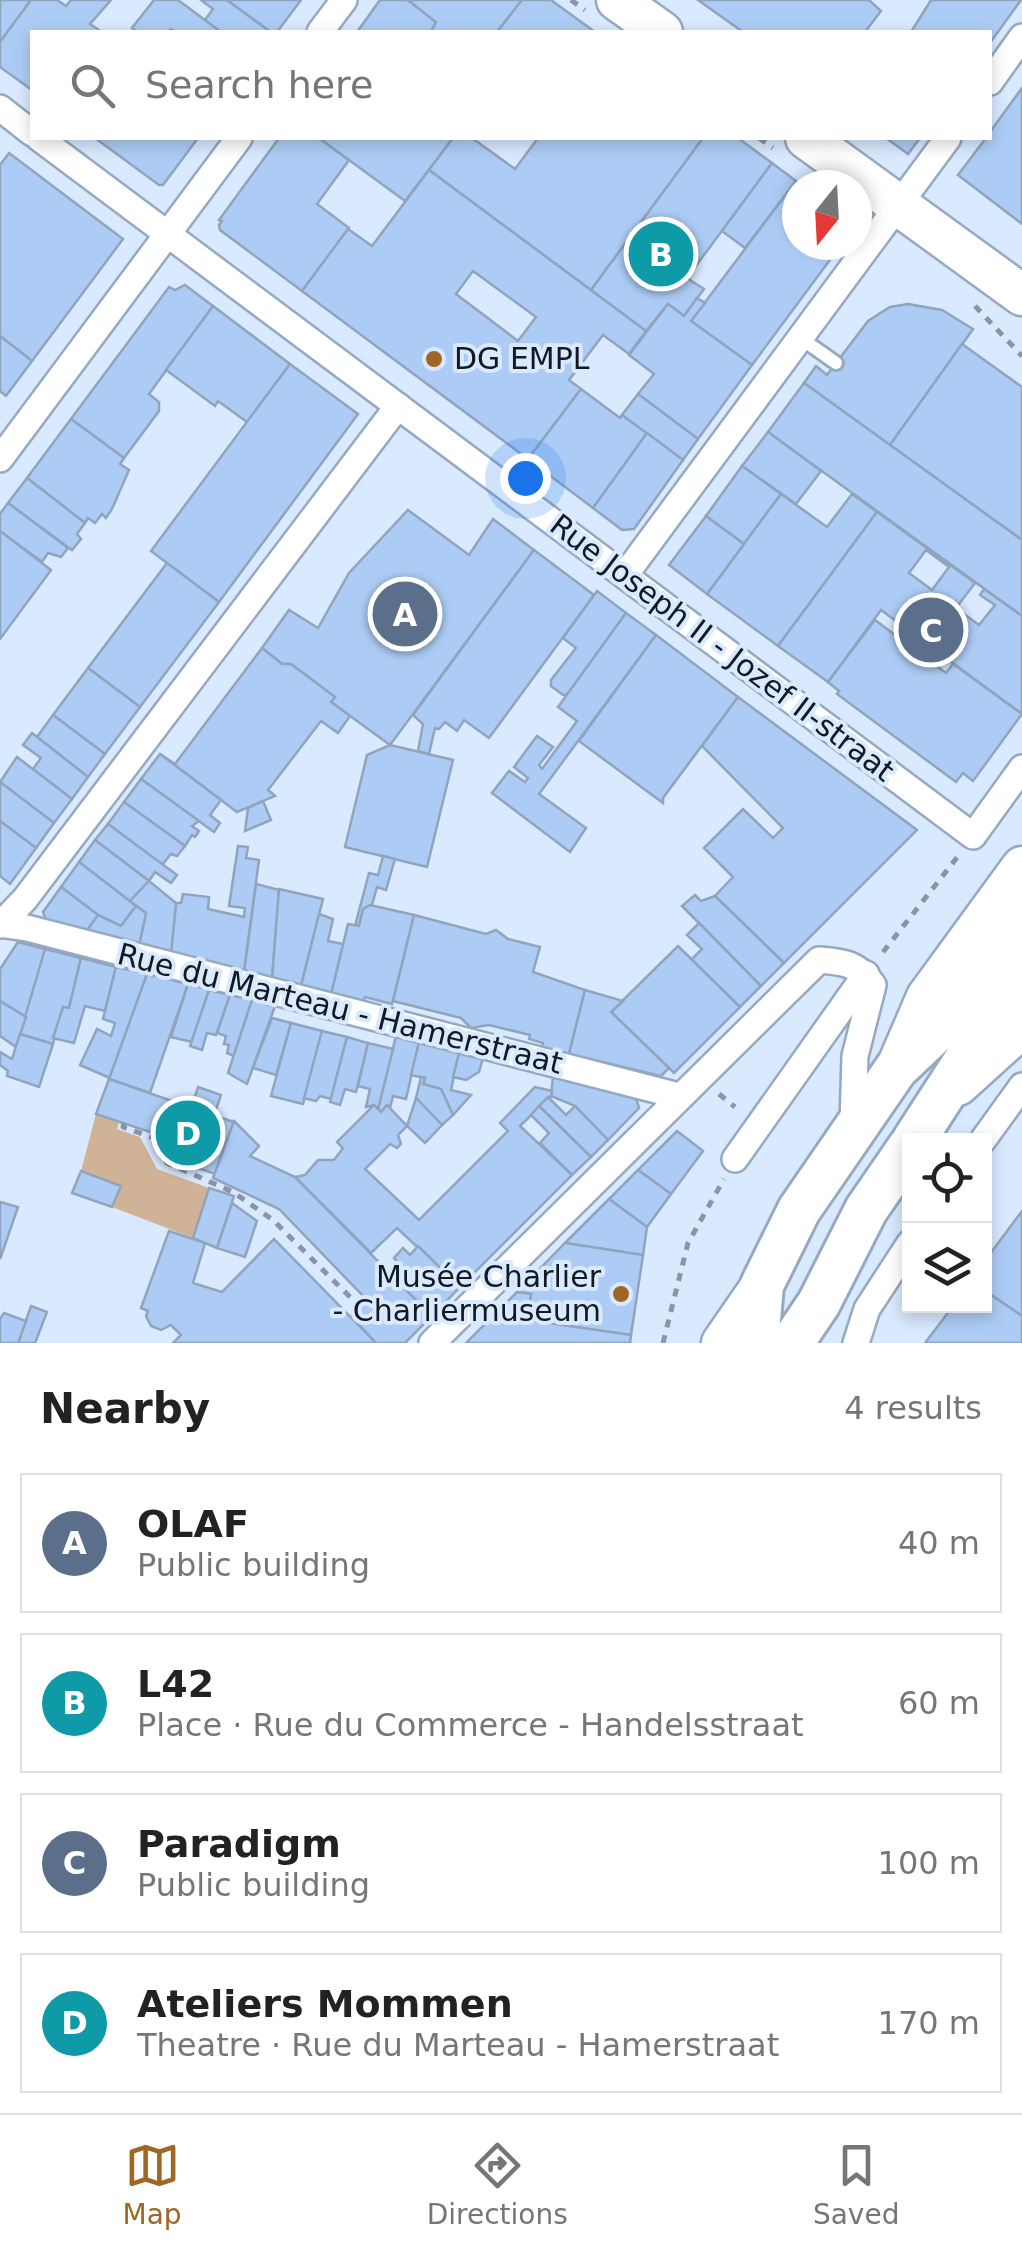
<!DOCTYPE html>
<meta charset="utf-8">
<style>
body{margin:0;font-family:"DejaVu Sans",sans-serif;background:#f2f2f2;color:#222}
.controls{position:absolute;right:30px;bottom:30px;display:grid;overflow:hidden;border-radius:0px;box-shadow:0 5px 15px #0003}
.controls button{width:90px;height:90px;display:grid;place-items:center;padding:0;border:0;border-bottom:2px solid #e0e0e0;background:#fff;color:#222;font:50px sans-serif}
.compass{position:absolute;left:782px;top:170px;width:90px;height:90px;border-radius:50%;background:#fff;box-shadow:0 5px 15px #0003;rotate:198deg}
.you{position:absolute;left:525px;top:478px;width:35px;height:35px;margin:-25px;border:8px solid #fff;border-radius:50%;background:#1a73e8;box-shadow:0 0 0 15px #1a73e833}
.badge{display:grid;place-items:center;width:65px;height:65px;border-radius:50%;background:#9e6723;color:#fff;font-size:32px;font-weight:700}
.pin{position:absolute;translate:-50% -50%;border:5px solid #fff;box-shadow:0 2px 10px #0006}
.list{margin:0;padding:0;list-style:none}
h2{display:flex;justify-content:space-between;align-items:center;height:130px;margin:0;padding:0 40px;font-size:42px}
h2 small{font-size:32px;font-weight:400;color:#767676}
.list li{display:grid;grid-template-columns:65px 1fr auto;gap:30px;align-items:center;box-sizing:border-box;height:140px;margin:0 20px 20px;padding:0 20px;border:2px solid #e0e0e0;border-radius:0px}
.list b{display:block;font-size:38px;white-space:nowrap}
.list p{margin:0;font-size:32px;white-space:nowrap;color:#767676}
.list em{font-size:32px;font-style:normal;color:#767676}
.icon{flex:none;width:55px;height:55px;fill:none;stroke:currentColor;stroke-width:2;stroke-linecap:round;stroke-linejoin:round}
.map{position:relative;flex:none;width:1022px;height:1343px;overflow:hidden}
.search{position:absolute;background:#fff;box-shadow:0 5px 15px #0003;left:30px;right:30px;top:30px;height:110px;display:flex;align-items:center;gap:25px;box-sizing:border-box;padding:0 35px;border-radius:0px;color:#767676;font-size:38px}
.sheet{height:770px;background:#fff}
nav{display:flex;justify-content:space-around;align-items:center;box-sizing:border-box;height:140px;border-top:2px solid #e0e0e0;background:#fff;font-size:28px;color:#767676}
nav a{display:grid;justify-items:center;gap:5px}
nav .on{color:#9e6723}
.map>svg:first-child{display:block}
</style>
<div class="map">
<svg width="1022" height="1343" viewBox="0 0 1022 1343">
<rect width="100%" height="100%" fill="#d9e9fe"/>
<polygon fill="#d0b396" points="96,1114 119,1122 117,1129 140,1137 157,1169 209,1188 193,1238 112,1207 121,1186 81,1171"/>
<g fill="#adccf5" stroke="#91a4bd" stroke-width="2.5" fill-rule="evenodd">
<polygon points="0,0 31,0 0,42"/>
<polygon points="31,0 57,0 66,6 71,0 111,0 90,24 102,32 32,32 32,90 0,67 0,42"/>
<polygon points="154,0 178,0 221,32 176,32 171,29 168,32 138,32 132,28"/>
<polygon points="201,0 227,0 271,32 221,32 205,20 213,9"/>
<polygon points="227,0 301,0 277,32 271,32"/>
<polygon points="380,0 408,0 436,22 431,32 357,32"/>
<polygon points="408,0 522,0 497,32 431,32 436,22"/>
<polygon points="522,0 551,0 595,32 497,32"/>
<polygon points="698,0 869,0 881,11 865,32 743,32"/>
<polygon points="931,0 1021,0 990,43 990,32 911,32"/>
<polygon points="1022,88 1022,224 958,175 986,138 990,138 990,132"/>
<polygon points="95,138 198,138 163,185 159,185"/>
<polygon points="279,138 319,138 349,160 317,204 349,228 302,291 220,230 219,225 222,221 219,220"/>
<polygon points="319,138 453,138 405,201"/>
<polygon points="453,138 472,138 515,169 538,138 703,138 591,290 429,170"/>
<polygon points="703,138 738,138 772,163 687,278 704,289 684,316 668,304 646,331 591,290"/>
<polygon points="886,138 920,138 908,154"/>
<polygon points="9,153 123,239 32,361 0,336 0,165"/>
<polygon points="772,163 796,181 745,248 722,231"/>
<path d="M429 170 646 331 629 354 603 335 569 380 581 389 528 459 302 291 348 229 372 246ZM473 271 536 317 518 341 456 294Z"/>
<polygon points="796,181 801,185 797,185 797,245 841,245 752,365 691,321"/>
<polygon points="185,285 213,306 149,394 159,402 159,411 124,458 71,419 169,287 175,290"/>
<polygon points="697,298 705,303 691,321 752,365 698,439 638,394 654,374 629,355 668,304 684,316"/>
<polygon points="908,304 942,310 973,329 890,445 804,383 816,366 827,375 868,321 890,307"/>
<polygon points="213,306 290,364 247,422 218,401 215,406 166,370"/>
<polygon points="0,336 32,361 6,396 0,391"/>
<polygon points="962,344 1022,387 1022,540 890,445"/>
<polygon points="290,364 358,414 219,602 151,551"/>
<polygon points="804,383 1022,540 1022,616 768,432"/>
<polygon points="581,389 620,418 622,415 647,433 593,508 528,459"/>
<polygon points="638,394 698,439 683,460 622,415"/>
<polygon points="71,419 124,458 120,464 129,470 112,509 106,518 102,514 95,523 88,518 85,523 27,478"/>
<polygon points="768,432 821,471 796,504 742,466"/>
<polygon points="647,433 683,460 634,529 622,530 593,508"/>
<polygon points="742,466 781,494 744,544 706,516"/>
<polygon points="27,478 85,523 77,534 81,539 72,550 8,503"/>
<polygon points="781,494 827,527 852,494 877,512 778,646 707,594"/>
<polygon points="8,503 68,548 61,557 48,553 42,562 0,531 0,514"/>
<polygon points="408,510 469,555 493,519 534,550 390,745 331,702 335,697 291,664 282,664 262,648 289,610 318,628 349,573"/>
<path d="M877 512 975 583 956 608 979 625 995 605 980 595 984 589 1022 616V714L881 610 828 682 778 646ZM926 550 949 567 932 590 909 573Z"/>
<polygon points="706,516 744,544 707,594 669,565"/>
<polygon points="0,531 51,570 0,639"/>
<polygon points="534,550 594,595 489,738 464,720 457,731 445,722 439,729 435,728 429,754 418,751 423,724 413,715"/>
<polygon points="167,563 219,602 140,707 88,668"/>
<polygon points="597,591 626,613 568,694 563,695 551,686 551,680 576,648 563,638"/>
<polygon points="626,613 656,635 539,794 586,828 570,852 492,793 509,771 525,782 528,778 514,767 537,736 553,747 539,765 542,769 577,721 558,707"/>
<polygon points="875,620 946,673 953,664 1022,714 973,781 963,773 956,782 837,694 839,691 828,682"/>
<polygon points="656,635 738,697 663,798 663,803 579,741"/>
<polygon points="262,648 282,664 291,664 335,697 331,702 350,716 338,733 321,721 268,790 275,796 237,812 160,754 175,764"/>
<polygon points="88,668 140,707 105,754 53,715"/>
<polygon points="738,697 917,830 784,963 715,896 733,877 704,848 743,809 773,838 783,828 702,746"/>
<polygon points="53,715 105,754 88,777 37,737"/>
<polygon points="32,733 88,777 72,799 33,769 41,758 23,745"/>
<polygon points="390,745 453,760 427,867 345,847 367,755"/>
<polygon points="160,754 221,800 210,815 220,823 214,832 141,779"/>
<polygon points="17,757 72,799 54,823 0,782"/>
<polygon points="141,779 199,821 192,826 199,831 195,837 192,835 185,846 124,802"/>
<polygon points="0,782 54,823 36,848 0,821"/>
<polygon points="263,801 271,820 245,831 248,808"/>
<polygon points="124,802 185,846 177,856 171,854 162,865 108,824"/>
<polygon points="0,821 36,848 10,884 0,876"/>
<polygon points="108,824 177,875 171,883 155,872 149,881 95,840"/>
<polygon points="95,840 149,881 130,901 79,862"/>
<polygon points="238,846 248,847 246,858 259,860 244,972 171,954 176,903 181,903 183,894 209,897 208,909 244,917 245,908 229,906"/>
<polygon points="383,856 395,859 386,890 377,887 372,905 363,909 359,926 355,926 369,873 378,875"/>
<polygon points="79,862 136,906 121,926 98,915 61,887"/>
<polygon points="149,881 176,903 171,954 139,945 146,913 130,901"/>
<polygon points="256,884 279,890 272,979 244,972"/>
<polygon points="61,887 98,915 86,932 47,923 43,912"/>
<polygon points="279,889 323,899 301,986 272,979"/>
<polygon points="695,895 701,901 715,896 784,963 761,986 682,906"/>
<polygon points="370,905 414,915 392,1004 365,997 363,1002 331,994 348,924 359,926 363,909"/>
<polygon points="136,906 146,913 139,945 86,932 98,915 121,926"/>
<polygon points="319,914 333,919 328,941 343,944 331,994 301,986"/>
<polygon points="414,915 486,934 496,930 508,939 540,947 533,972 585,990 569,1054 542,1047 543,1043 529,1039 530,1035 489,1025 471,1028 461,1018 393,1001"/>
<polygon points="699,923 761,986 740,1007 691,960 702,949 687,935"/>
<polygon points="18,942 45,949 26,1017 0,1001 0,969"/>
<polygon points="678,946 740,1007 674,1073 611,1012"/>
<polygon points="45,949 81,958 69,1008 63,1007 53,1044 20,1034"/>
<polygon points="81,958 116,967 105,1011 85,1006 74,1043 53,1038 63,1007 69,1008"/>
<polygon points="116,967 147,974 110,1078 80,1065 97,1029 111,1036 115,1023 103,1019"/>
<polygon points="147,974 188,984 150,1093 109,1079"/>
<polygon points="188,984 209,990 192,1042 171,1037"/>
<polygon points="209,990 230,995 216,1035 207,1033 202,1050 190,1046"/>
<polygon points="585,990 623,1001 611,1012 669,1068 661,1076 569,1054"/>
<polygon points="230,995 252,1000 234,1056 227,1053 229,1045 224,1044 226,1036 217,1033"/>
<polygon points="252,1000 275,1006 247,1084 228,1073"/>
<polygon points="0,1001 26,1017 16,1047 0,1036"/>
<polygon points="272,1018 291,1023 276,1075 253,1068"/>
<polygon points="291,1023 322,1031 303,1104 271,1096"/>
<polygon points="322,1031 347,1037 331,1099 320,1096 316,1101 304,1098"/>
<polygon points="20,1034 53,1044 39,1087 7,1076 8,1071 0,1065 0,1052 12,1059"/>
<polygon points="396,1036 419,1042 406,1099 393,1096 390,1108 387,1105 381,1112 378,1109"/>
<polygon points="347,1037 368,1043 356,1092 345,1089 340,1105 330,1102"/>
<polygon points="419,1042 459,1053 451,1090 471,1095 453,1115 441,1089 423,1084 425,1078 411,1075"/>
<polygon points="368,1043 393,1049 378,1109 374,1105 366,1107 370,1089 358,1086"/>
<polygon points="459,1053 483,1058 479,1072 466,1080 453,1077"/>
<polygon points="553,1076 636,1098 639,1108 608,1140 575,1106 551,1096"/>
<polygon points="421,1077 425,1078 423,1084 441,1089 453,1115 442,1125 416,1098"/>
<polygon points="109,1079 192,1108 180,1142 96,1114"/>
<polygon points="198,1087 221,1095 214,1115 198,1110 194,1100"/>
<polygon points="535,1087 552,1091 551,1096 520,1126 572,1175 460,1287 397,1228 371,1253 295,1177 305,1175 318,1160 334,1160 343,1148 337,1142 374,1105 381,1112 387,1105 407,1126 398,1135 401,1144 397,1148 390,1144 365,1169 419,1220 508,1131 500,1123"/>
<polygon points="548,1097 566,1115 575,1106 608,1140 591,1157 539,1106"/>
<polygon points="416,1098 442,1125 425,1143 407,1126"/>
<polygon points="539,1106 591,1157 572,1175 540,1143 549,1133 531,1115"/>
<polygon points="192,1108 234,1122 215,1174 172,1159"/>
<polygon points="234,1121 259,1146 250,1156 295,1177 432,1316 405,1343 376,1343 351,1316 366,1299 279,1209 213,1178"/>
<polygon points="677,1131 703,1151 671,1194 638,1170"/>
<polygon points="638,1170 671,1194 647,1227 609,1199"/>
<polygon points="81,1171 121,1186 112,1207 72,1193"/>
<polygon points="209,1188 234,1196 217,1248 193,1238"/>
<polygon points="609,1199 647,1227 643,1255 565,1243"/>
<polygon points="0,1202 18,1207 0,1259"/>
<polygon points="232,1203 257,1221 245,1257 217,1248"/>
<polygon points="1022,1211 1022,1316 984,1290 984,1262"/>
<polygon points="169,1231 205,1243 193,1283 222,1292 274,1239 376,1343 173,1343 181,1335 171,1325 161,1330 151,1326 146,1316 148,1311 141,1308"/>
<polygon points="565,1243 643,1255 631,1335 527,1320 531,1294 517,1292"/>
<polygon points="418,1246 460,1287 432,1316 391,1275 400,1265 394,1258 403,1248 410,1255"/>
<polygon points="984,1290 1022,1316 1022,1343 925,1343 953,1306 984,1306"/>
<polygon points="517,1292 531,1294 527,1320 631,1335 630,1343 466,1343"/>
<polygon points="31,1306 47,1312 35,1343 18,1343"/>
<polygon points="4,1313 26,1321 18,1343 0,1343 0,1319"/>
</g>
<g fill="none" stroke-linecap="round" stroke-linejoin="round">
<g stroke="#96a9c2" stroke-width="18">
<polyline id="service" points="799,337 836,363"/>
</g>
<g stroke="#96a9c2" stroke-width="30">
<g id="minor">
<polyline points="320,32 344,0"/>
<polyline points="990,82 1022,37"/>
<polyline points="0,108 32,133"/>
<polyline points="39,138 973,836 1022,768"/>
<polyline points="0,459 239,138"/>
<polyline points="625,575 948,138"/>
<polyline points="0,924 27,928 679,1096"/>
<polyline points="0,925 25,899 398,406"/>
<polyline points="983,1140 1022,1086"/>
<polyline points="735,1159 866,974"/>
<path d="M432 1343 819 960C843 962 858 963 873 985L855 1056 853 1124"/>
<polyline points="856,1343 867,1309 910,1243"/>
</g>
</g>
<g stroke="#96a9c2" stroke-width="45">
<g id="primary">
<polyline points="617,0 662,32"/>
<polyline points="806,138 1022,295"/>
<polyline points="896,1069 927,997 1022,867"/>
<polyline points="958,1085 1022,1027"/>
<polyline points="722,1343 762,1285"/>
</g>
</g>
<g stroke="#96a9c2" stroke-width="48">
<g id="trunk">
<polyline points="914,1140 1022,973"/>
<polyline points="757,1343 762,1285 799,1210 896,1069 952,1016 1022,921"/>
<polyline points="792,1343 819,1303 866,1210 910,1146"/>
</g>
</g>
<g stroke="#8995a6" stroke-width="5" stroke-dasharray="8 8" stroke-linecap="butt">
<polyline points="571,0 585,10"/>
<polyline points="759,138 773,148"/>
<polyline points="975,306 1022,356"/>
<polyline points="883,952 959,855"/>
<polyline points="719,1094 735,1107"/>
<polyline points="124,1123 123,1127 157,1139 167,1163 233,1192 273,1220 359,1306"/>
<polyline points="663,1343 688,1243 724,1179"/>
</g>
<use href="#service" stroke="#fff" stroke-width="12"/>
<use href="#minor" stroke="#fff" stroke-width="25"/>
<use href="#primary" stroke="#fff" stroke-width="40"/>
<use href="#trunk" stroke="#fff" stroke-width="42"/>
</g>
<g fill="#9e6723" stroke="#d9e9fe" stroke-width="4">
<circle cx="434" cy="359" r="10"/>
<circle cx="621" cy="1294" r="10"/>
</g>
<g text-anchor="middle" stroke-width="8" stroke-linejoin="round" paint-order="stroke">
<g font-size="30" fill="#121922" stroke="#d9e9fe" text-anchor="start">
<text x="454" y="369">DG EMPL</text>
<text x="601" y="1287" text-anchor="end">Musée Charlier<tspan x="601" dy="34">- Charliermuseum</tspan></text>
</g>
<g font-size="30" fill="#121922" stroke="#d9e9fe">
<text transform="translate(722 648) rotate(37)" y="10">Rue Joseph II - Jozef II-straat</text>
<text transform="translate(340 1009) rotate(14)" y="10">Rue du Marteau - Hamerstraat</text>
</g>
</g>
</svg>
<div class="controls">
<button><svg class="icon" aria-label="locate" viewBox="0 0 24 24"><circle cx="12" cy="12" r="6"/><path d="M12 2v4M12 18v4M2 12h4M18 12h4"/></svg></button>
<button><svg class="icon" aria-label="layers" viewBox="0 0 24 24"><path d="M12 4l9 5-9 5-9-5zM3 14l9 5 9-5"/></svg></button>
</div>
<svg class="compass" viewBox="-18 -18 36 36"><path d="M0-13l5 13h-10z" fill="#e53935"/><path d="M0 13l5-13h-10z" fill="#767676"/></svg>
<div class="you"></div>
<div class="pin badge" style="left:405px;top:614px;background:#5c6f8a">A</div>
<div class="pin badge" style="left:661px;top:254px;background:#0f9aa8">B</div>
<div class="pin badge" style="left:931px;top:630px;background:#5c6f8a">C</div>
<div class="pin badge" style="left:188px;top:1133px;background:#0f9aa8">D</div>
<div class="search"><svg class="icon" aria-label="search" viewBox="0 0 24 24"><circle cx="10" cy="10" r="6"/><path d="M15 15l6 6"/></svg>Search here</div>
</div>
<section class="sheet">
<h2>Nearby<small>4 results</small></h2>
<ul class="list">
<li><span class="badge" style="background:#5c6f8a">A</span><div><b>OLAF</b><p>Public building</p></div><em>40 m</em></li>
<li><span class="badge" style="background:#0f9aa8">B</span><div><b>L42</b><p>Place · Rue du Commerce - Handelsstraat</p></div><em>60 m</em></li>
<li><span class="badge" style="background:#5c6f8a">C</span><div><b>Paradigm</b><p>Public building</p></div><em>100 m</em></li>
<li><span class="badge" style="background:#0f9aa8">D</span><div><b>Ateliers Mommen</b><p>Theatre · Rue du Marteau - Hamerstraat</p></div><em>170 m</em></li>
</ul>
</section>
<nav>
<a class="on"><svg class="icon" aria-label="map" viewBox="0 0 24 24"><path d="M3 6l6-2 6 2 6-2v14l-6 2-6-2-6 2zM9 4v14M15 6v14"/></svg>Map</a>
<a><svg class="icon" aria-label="directions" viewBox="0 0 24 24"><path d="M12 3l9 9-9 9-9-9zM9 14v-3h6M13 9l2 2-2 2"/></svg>Directions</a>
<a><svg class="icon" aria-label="saved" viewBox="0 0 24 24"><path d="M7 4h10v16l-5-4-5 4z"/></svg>Saved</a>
</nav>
